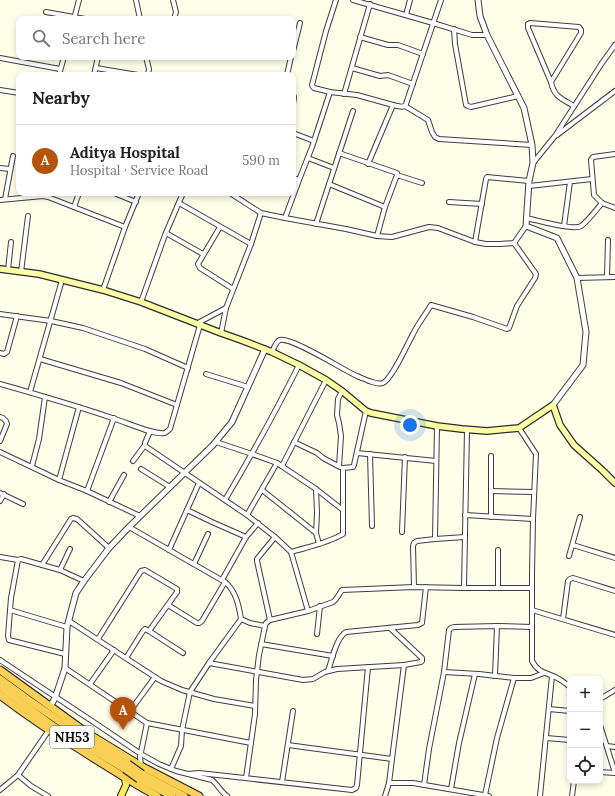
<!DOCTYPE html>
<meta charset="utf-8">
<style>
body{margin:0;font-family:Lora,serif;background:#f6f6f6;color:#222}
.controls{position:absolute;right:12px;bottom:12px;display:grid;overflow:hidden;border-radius:8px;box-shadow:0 2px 6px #0003}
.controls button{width:36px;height:36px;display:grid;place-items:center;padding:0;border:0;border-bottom:1px solid #e0e0e0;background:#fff;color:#222;font:20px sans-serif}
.you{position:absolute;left:410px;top:425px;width:14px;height:14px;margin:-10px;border:3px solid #fff;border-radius:50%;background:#1a73e8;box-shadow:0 0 0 6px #1a73e833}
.badge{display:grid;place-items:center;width:26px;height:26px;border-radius:50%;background:#b45309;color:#fff;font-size:13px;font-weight:700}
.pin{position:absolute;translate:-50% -33px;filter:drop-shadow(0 1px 2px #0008)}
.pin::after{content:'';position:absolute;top:21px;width:14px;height:12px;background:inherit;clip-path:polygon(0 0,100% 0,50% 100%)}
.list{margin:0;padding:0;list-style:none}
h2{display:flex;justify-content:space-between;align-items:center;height:52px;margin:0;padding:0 16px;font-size:17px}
h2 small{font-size:13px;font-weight:400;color:#767676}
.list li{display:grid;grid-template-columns:26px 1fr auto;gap:12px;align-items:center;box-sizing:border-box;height:72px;padding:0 16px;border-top:1px solid #e0e0e0}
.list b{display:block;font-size:15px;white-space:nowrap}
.list p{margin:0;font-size:13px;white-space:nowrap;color:#767676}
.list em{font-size:13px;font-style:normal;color:#767676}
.icon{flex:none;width:22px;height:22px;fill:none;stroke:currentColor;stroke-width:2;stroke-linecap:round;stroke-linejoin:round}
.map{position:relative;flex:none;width:615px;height:796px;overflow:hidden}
.search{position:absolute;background:#fff;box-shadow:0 2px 6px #0003;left:16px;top:16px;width:280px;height:44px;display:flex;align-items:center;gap:10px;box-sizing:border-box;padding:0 14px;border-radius:8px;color:#767676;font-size:15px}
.panel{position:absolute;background:#fff;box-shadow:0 2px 6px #0003;left:16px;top:72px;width:280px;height:124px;border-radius:8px}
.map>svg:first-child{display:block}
</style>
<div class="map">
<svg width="615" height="796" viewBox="0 0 615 796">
<rect width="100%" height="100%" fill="#fffee8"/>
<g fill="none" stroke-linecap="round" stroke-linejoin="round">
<g stroke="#3d3d3d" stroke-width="6">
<g id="minor">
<polyline points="136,0 140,19"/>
<polyline points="173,0 176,12 174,19"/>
<polyline points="353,0 433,23 472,35 487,35"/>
<polyline points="46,12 85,19"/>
<polyline points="406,15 410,0"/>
<polyline points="74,19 79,0"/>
<polyline points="454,29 455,44 466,105 468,106 471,107 518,96"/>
<polyline points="360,37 388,45 398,45 423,54"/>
<polyline points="293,51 300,23"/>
<polyline points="146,57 149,69 148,75"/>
<polyline points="0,58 60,69"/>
<polyline points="96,68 138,75"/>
<polyline points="352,68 380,76 388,75 413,84"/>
<polyline points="59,75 64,57"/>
<polyline points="94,75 98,57"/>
<polyline points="287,75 291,57"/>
<path d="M551 82 581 33V30L579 27 530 23 528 24V28L551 82C554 97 562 99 574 106"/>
<polyline points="0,90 19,93"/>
<polyline points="330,92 357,95 393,105"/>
<polyline points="293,94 294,97 293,104"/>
<polyline points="344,94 370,4"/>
<polyline points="405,106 428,120 432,132 435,137 439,139 532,145"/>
<polyline points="293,133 314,141"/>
<polyline points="557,135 615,91"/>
<polyline points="615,154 593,157 591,160 594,195 602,203 615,208"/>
<polyline points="308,158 334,168"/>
<polyline points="533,163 555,136 602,63 615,45"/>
<path d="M368 164 393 105C398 106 404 109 406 104L441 0"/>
<polyline points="0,168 10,169"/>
<polyline points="397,175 422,183"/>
<polyline points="293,178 299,180 312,147 330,92 314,88 313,87 312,85 326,31 336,0"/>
<polyline points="329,184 385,207 397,175 397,173 339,153"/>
<polyline points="529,186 592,179"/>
<polyline points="114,193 136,202"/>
<polyline points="230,193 261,213 285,218 346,229 377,236 392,237 429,227 438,228 475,242 486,244 500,244 514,243 526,226"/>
<polyline points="5,199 13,156"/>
<polyline points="0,200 43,196 48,197 125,227"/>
<polyline points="449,202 482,204"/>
<polyline points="179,203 251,244"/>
<polyline points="74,207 79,193"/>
<polyline points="285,218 299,180"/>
<path d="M526 218C537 220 573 231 581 226 587 222 597 209 602 203"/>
<polyline points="316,224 353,111"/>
<polyline points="564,226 570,182"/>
<polyline points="220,227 198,264 200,268 233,289"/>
<polyline points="166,233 203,254"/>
<polyline points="377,236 385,207"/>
<polyline points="475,242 486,179 487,177 529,181"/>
<polyline points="8,270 11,242"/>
<polyline points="21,272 28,216"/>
<polyline points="607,277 608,240"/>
<polyline points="577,278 615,277"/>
<polyline points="103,290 125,227 139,193"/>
<polyline points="141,302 165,235 183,193"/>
<polyline points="0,314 51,321 83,328 145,349 188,368"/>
<polyline points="196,324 226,308"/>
<polyline points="221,333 226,308 251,244 261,213"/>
<path d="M272 352C274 348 276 341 280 340 292 337 343 370 357 376 361 378 365 379 369 381 373 382 378 385 383 383 392 379 408 343 413 334 418 324 425 315 431 305L473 317 507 329 509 328 517 306 535 278 536 274 514 243"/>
<polyline points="0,353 4,354 7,352 17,316"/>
<polyline points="40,359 121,383 177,405"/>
<polyline points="206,374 248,387"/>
<path d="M0 384C39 395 77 406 115 419 128 423 153 435 165 433L170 429 200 325"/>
<polyline points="30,392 62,280"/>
<polyline points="0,417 3,418 6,421 7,424 0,441"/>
<path d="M519 428 536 454 533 519 532 574V661C539 674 547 672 559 679 563 681 566 684 570 687"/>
<polyline points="150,431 145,443 145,446 247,515 275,537 291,552 308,611"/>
<path d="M216 442 252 454 277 463 316 489 343 510V534C328 543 308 547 291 552"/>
<polyline points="294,442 317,453 323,458 340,467"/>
<polyline points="0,452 59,480 87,491 140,516"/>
<polyline points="357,453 436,461"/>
<polyline points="370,454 372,526"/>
<polyline points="491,456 491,517"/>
<polyline points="133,461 145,445"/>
<polyline points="32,466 39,439 45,397"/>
<polyline points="282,466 326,380"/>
<polyline points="339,466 341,436 339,423 337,415 338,399 342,391"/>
<polyline points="141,469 170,487"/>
<polyline points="59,480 79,407"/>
<polyline points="316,489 317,513 316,533"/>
<polyline points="262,490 281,505 316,533 319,544"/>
<polyline points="87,491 114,418"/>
<polyline points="491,491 534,492"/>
<polyline points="0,493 23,504"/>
<path d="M225 500C251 456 276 411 299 365"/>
<polyline points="0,501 4,494"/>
<polyline points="109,502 124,475"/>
<polyline points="187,510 212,522 246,537"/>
<polyline points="343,510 343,468 353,467 354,465 366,411"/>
<polyline points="247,515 277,463"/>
<polyline points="465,515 533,519"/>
<path d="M129 527 225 582C236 591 239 606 241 619L250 623 265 626 259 655 256 680 255 714 246 778"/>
<polyline points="402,532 405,457"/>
<polyline points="435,539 465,537"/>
<polyline points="573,545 615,558"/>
<polyline points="169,550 199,483"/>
<polyline points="569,556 580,517"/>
<polyline points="0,557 18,560 11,598 8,636 9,640 65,654"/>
<polyline points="18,560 21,559 60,570 84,581"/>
<polyline points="194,564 208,534"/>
<polyline points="42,565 71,519 73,518 77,519 109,548"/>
<polyline points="60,570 70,549"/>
<polyline points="222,580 246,537 258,523"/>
<polyline points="414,587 413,546 414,543 417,541 435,539 437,426"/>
<polyline points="498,587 498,550"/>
<polyline points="464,588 467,430"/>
<polyline points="168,605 197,623 199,623 202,621 225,582"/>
<polyline points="10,610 67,627"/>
<polyline points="532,610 615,635"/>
<polyline points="563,619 568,581 570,579 573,578 615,591"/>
<polyline points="270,620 257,561 257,559 275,537"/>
<polyline points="69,621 161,681 182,690 214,699 255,706"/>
<path d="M265 626 266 623 270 620 308 611 333 602C337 599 339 594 342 590L414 587 464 588H532"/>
<polyline points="149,631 183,653"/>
<polyline points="317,634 320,606"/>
<polyline points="98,639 141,571 145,570 177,589 177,592 149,631 145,629 143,631 126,658"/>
<polyline points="261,644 333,656"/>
<path d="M0 660 27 678 92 721 141 754 159 764 176 771 212 780C218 785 221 792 227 796"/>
<polyline points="209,663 303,680 313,679 325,672 337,669 404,665"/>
<polyline points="65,668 147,723 251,743"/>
<path d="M328 671C332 660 336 638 346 632L418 625 422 623 426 587"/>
<polyline points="444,672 479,674 514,678 531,678 544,673"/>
<polyline points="495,676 497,626"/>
<polyline points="90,684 114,650"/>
<polyline points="600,699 615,690"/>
<polyline points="549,709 570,711"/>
<polyline points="130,711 155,677"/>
<polyline points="600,725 615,773"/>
<polyline points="546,738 570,740"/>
<polyline points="288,745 392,759"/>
<polyline points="607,746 615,747"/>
<polyline points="141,766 140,757 147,723"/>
<polyline points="171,769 181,746 182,730 190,692 209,663 241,619"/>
<polyline points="600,772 615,773"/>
<polyline points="188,774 199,773 352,790 356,788 357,785 368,667"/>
<polyline points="18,775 31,786 48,796"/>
<polyline points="282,782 293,711"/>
<polyline points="389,783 413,783 489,796"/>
<polyline points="424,785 429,749 444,672 449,630 451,628 454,627 497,626 532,627"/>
<polyline points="451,789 459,743 475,674"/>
<polyline points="0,790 18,775 49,730"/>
<polyline points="485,795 497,738 514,678"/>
<polyline points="385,796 389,783 392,759 404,665 421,662 422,661 422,658 390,628"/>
<polyline points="540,796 552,676"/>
<polyline points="572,796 574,781"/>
</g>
</g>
<g stroke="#3d3d3d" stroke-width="7">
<g id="tertiary">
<polyline points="478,0 480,16 487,35 524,108 532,145 533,163 529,181 526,226 557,238 577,278 586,332 583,365 553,405"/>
<polyline points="50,707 55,698 65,668 67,627 76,593 84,581 109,548 129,527 213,445 232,422 265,349"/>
</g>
</g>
<g stroke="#2c2c2c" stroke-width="8">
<polyline id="secondary" points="0,269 39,274 103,290 141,302 221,333 241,340 272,352 299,365 326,380 342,391 366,411 371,413 437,426 462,429 487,431 519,428 553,405 560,425 574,445 602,470 615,483"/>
</g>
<g stroke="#1b1b1b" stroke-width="8">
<polyline id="primary" points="121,796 126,785 125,778 127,775"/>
</g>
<g stroke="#1b1b1b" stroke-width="9">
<g id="trunk">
<polyline points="0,670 87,733 141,766 199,796"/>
<path d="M0 679C41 710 84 738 128 764"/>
<polyline points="0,687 53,726 125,769"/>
<path d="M0 695C26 715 53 733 81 750 106 766 131 782 157 796"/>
<polyline points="142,774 184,796"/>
<polyline points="139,779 172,796"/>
</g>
</g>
<use href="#minor" stroke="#fff" stroke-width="4"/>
<use href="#tertiary" stroke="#fff" stroke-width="5"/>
<use href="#secondary" stroke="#fcffa3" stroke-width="5.5"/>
<use href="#primary" stroke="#fbec5b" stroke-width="6"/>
<use href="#trunk" stroke="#f9d054" stroke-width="7"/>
<g stroke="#1b1b1b" stroke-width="9" stroke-linecap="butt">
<g id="trunk-bridge">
<polyline points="128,764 142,774"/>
<polyline points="125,769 139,779"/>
</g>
</g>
<use href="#trunk-bridge" stroke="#f9d054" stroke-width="7"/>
</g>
<g text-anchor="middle" stroke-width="4" stroke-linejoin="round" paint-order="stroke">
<rect fill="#fff" stroke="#545454" stroke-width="1" x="50" y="726" width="44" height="22" rx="3"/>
<g font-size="13" font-weight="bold" fill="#0a0a0a">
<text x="72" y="742">NH53</text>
</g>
</g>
</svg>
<div class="controls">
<button>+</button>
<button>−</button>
<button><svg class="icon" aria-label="locate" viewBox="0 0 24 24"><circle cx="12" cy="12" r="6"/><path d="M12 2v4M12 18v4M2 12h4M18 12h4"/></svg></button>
</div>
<div class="you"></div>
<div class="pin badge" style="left:123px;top:730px">A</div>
<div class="search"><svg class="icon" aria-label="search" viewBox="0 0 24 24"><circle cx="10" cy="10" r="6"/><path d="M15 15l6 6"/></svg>Search here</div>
<section class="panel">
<h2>Nearby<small></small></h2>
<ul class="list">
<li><span class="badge">A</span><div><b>Aditya Hospital</b><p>Hospital · Service Road</p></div><em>590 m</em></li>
</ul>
</section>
</div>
